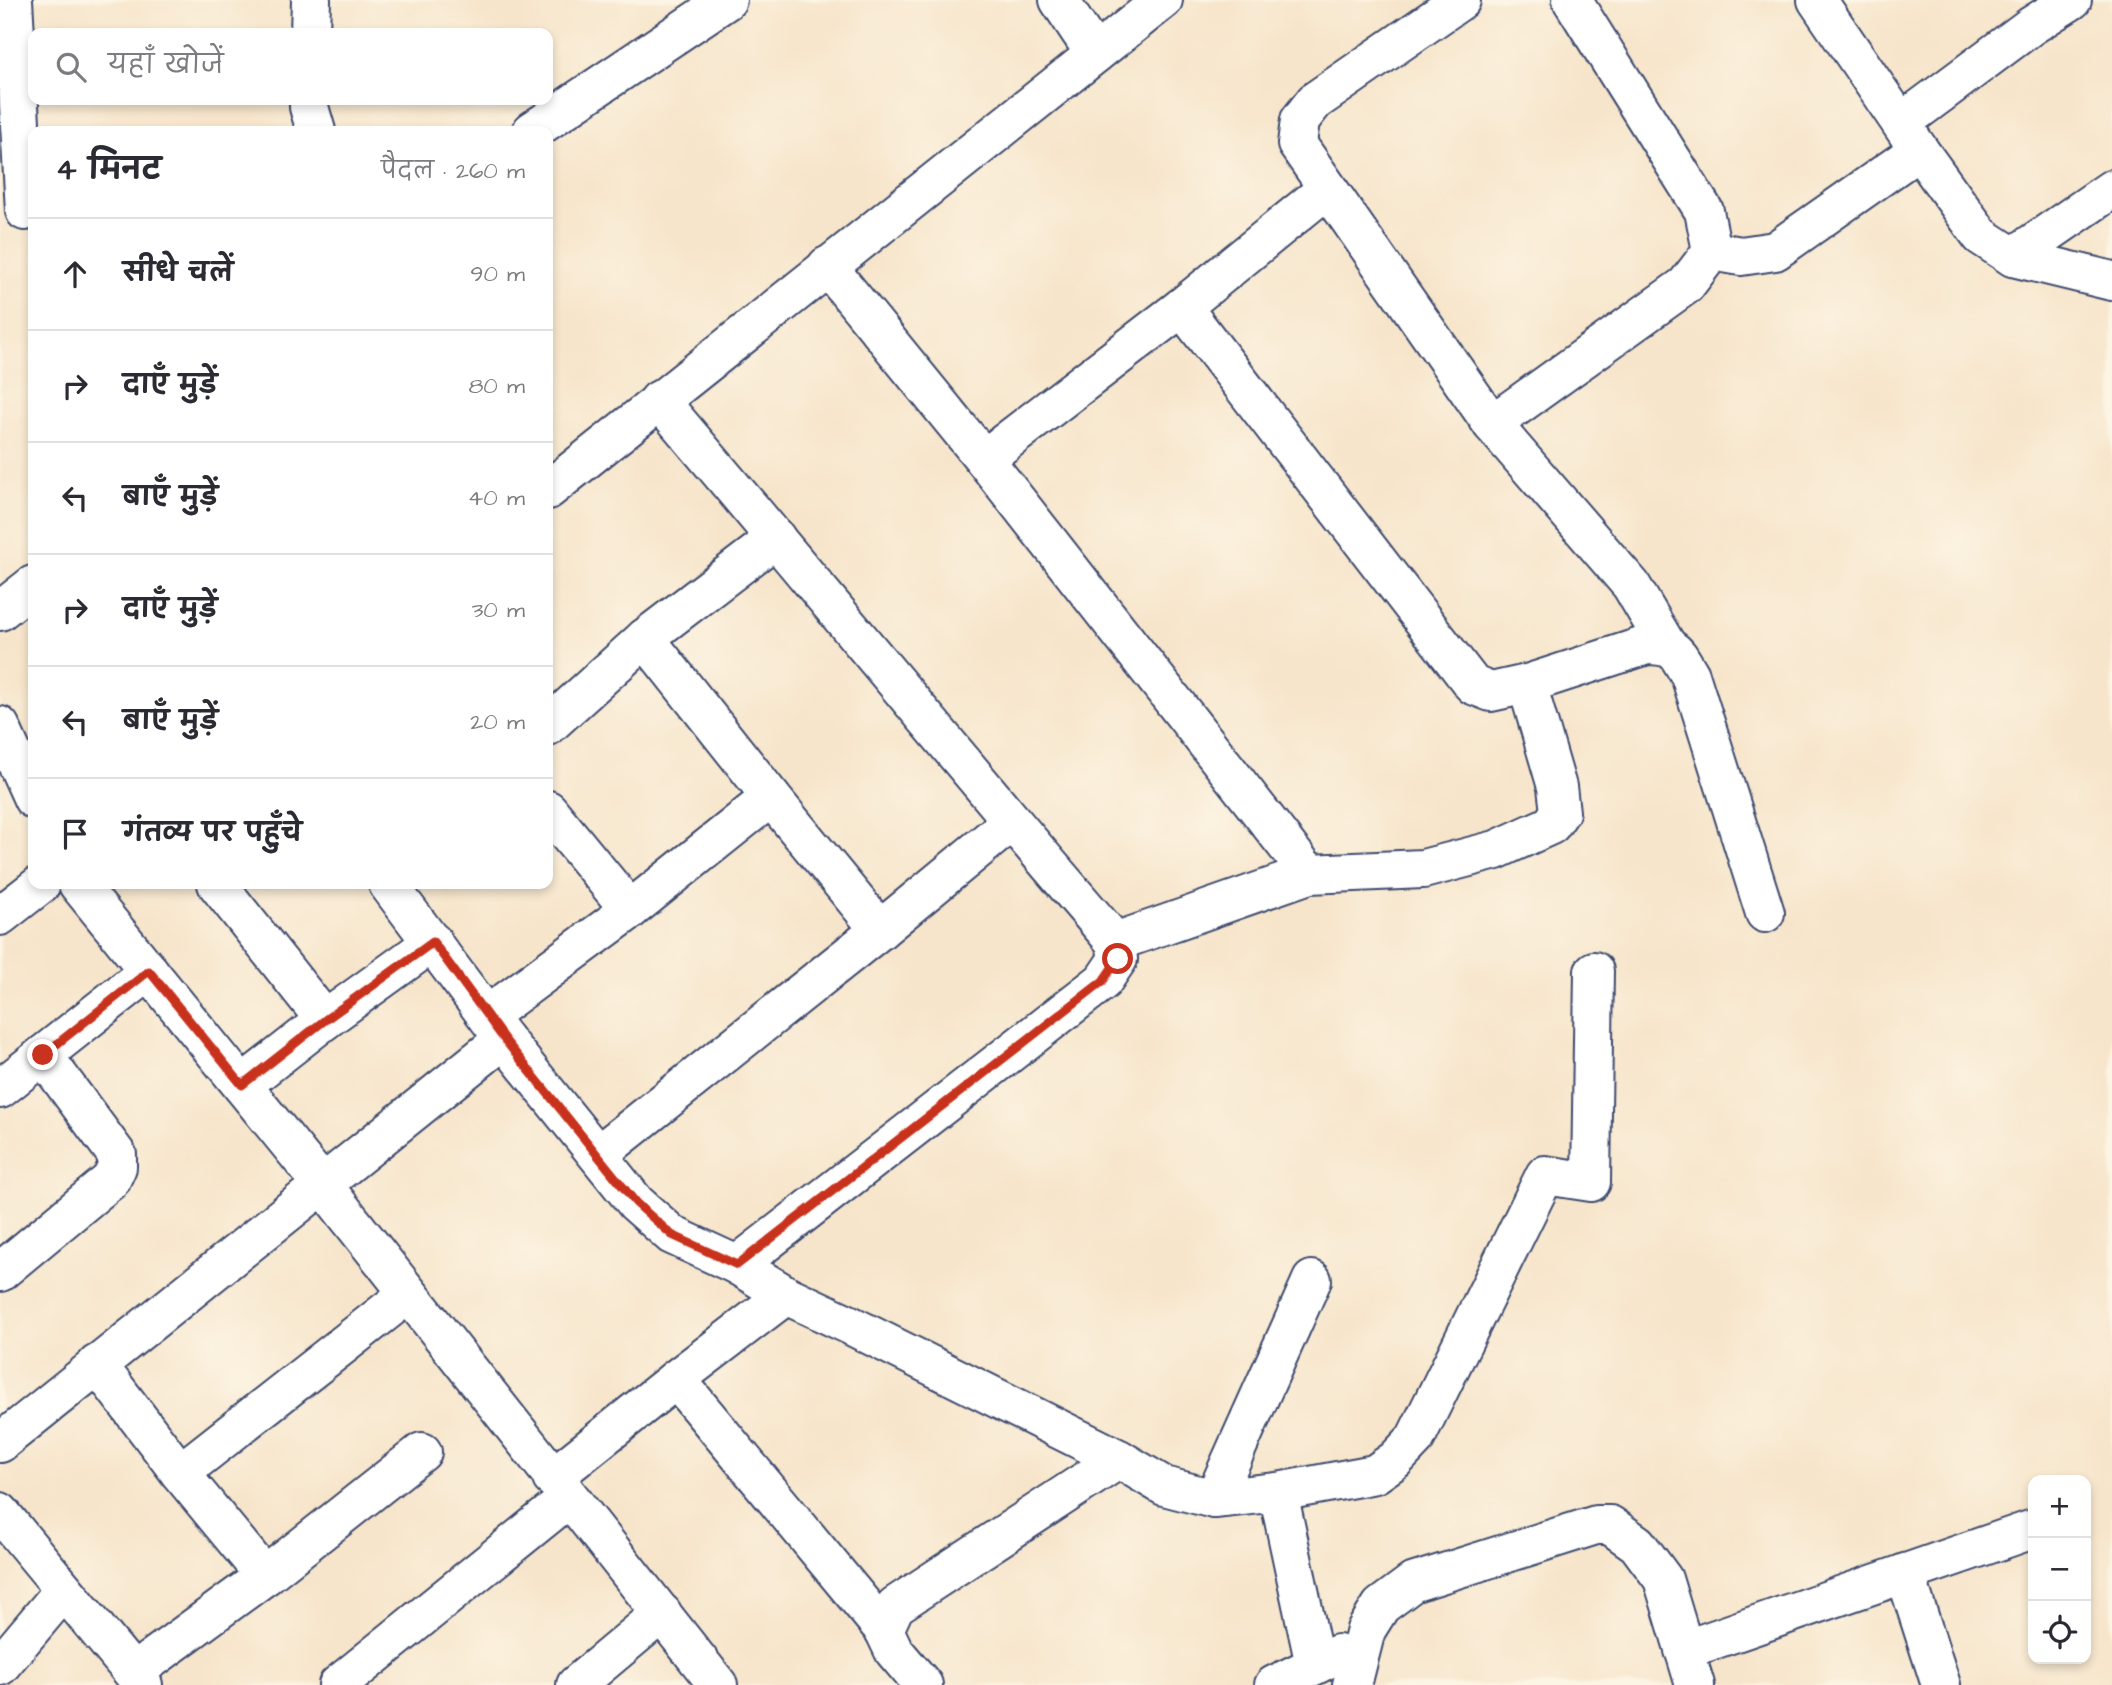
<!DOCTYPE html>
<html lang="hi">
<meta charset="utf-8">
<style>
body{margin:0;font-family:"Architects Daughter","Playpen Sans Deva",sans-serif;background:#f7f7f7;color:#2b2b33}
.controls{position:absolute;right:21px;bottom:21px;display:grid;overflow:hidden;border-radius:14px;box-shadow:0 4px 10px #0003}
.controls button{width:63px;height:63px;display:grid;place-items:center;padding:0;border:0;border-bottom:2px solid #e1e1e2;background:#fff;color:#2b2b33;font:35px sans-serif}
.stop{position:absolute;width:21px;height:21px;margin:-16px;border:5px solid #c8321e;border-radius:50%;background:#fff}
.stop.end{background:#c8321e;border-color:#fff;box-shadow:0 2px 7px #0008}
.list{margin:0;padding:0;list-style:none}
h2{display:flex;justify-content:space-between;align-items:center;height:91px;margin:0;padding:0 28px;font-size:30px}
h2 small{font-size:23px;font-weight:400;color:#7c7c81}
.list li{display:grid;grid-template-columns:46px 1fr auto;gap:21px;align-items:center;box-sizing:border-box;height:112px;padding:0 28px;border-top:2px solid #e1e1e2}
.list b{display:block;font-size:26px;white-space:nowrap}
.list em{font-size:23px;font-style:normal;color:#7c7c81}
.icon{flex:none;width:38px;height:38px;fill:none;stroke:currentColor;stroke-width:2;stroke-linecap:round;stroke-linejoin:round}
.map{position:relative;flex:none;width:2112px;height:1685px;overflow:hidden}
.search{position:absolute;background:#fff;box-shadow:0 4px 10px #0003;left:28px;top:28px;width:525px;height:77px;display:flex;align-items:center;gap:18px;box-sizing:border-box;padding:0 24px;border-radius:14px;color:#7c7c81;font-size:26px}
.panel{position:absolute;background:#fff;box-shadow:0 4px 10px #0003;left:28px;top:126px;width:525px;height:763px;border-radius:14px}
.map>svg:first-child{display:block}
</style>
<div class="map">
<svg width="2112" height="1685" viewBox="0 0 2112 1685">
<rect width="100%" height="100%" fill="#fcf5e5"/>
<filter id="ink" filterUnits="userSpaceOnUse"><feTurbulence type="fractalNoise" baseFrequency=".0143" numOctaves="2"/><feDisplacementMap in="SourceGraphic" scale="14" xChannelSelector="R" yChannelSelector="G"/><feConvolveMatrix kernelMatrix="1 2 1 2 8 2 1 2 1" color-interpolation-filters="sRGB"/></filter>
<filter id="wash" filterUnits="userSpaceOnUse"><feTurbulence type="fractalNoise" baseFrequency=".00686" numOctaves="4" result="noise"/><feDisplacementMap in="SourceGraphic" scale="28" xChannelSelector="R" yChannelSelector="G"/><feGaussianBlur stdDeviation="1.57" result="paint"/><feColorMatrix in="noise" values="0 0 0 0 0 0 0 0 0 0 0 0 0 0 0 0 0 1.4 0 .05"/><feComposite in="paint" operator="in"/></filter>
<g filter="url(#wash)">
<rect width="100%" height="100%" fill="#f7e5cb"/>
</g>
<g filter="url(#ink)">
<g fill="none" stroke-linecap="round" stroke-linejoin="round">
<g stroke="#3c4a6e" stroke-width="42">
<g id="minor">
<polyline points="13,0 25,211"/>
<polyline points="1059,0 1095,54"/>
<polyline points="1461,0 1315,101 1300,120 1297,144 1492,424 1631,585 1667,646"/>
<polyline points="1817,0 1919,150 1981,236 2013,257 2112,281"/>
<polyline points="310,33 311,0"/>
<polyline points="309,100 309,107 316,131"/>
<polyline points="1901,123 2031,26 2072,0"/>
<polyline points="532,131 727,0"/>
<polyline points="1712,251 1741,256 1775,251 1919,150"/>
<polyline points="2013,257 2112,189"/>
<polyline points="827,266 984,459 1309,874"/>
<path d="M1182 307 1473 685 1491 692 1527 684 1647 645C1677 646 1675 651 1690 675L1765 913"/>
<path d="M659 400C812 580 961 763 1115 942L1118 959 1103 981 737 1265"/>
<polyline points="1492,424 1686,285 1712,251 1704,211 1572,0"/>
<polyline points="984,459 1182,307 1327,189"/>
<polyline points="548,490 1163,0"/>
<polyline points="0,611 33,585"/>
<polyline points="645,638 771,797 880,930"/>
<polyline points="0,726 33,799"/>
<polyline points="548,726 645,638 776,538"/>
<polyline points="548,810 630,910"/>
<polyline points="78,884 322,1184 718,1685"/>
<polyline points="217,884 325,1020"/>
<polyline points="388,884 504,1039 636,1203 672,1235 737,1265 786,1295 848,1324 1119,1459 1164,1486 1214,1499 1278,1492 1375,1474 1395,1460 1415,1439 1545,1175 1591,1182 1594,971"/>
<polyline points="0,916 41,884"/>
<polyline points="1115,942 1309,874 1423,869 1496,850 1551,825 1560,812 1557,787 1527,684"/>
<polyline points="488,1015 630,910 771,797"/>
<polyline points="242,1085 325,1020 433,942"/>
<polyline points="0,1089 149,971"/>
<polyline points="599,1154 880,930 1011,822"/>
<polyline points="0,1272 111,1180 117,1167 117,1155 43,1055"/>
<polyline points="97,1364 180,1473"/>
<polyline points="676,1379 884,1630"/>
<polyline points="0,1443 504,1039"/>
<polyline points="552,1478 676,1379 786,1295"/>
<polyline points="1278,1492 1315,1665"/>
<polyline points="1214,1499 1312,1280"/>
<polyline points="0,1512 143,1685"/>
<polyline points="1905,1573 1941,1685"/>
<polyline points="265,1576 180,1473 408,1294"/>
<polyline points="1684,1650 2033,1529"/>
<polyline points="0,1666 64,1590"/>
<polyline points="134,1672 265,1576 422,1452"/>
<polyline points="338,1685 569,1498"/>
<polyline points="576,1685 662,1613"/>
<polyline points="923,1685 894,1651 884,1630 895,1606 1119,1459"/>
<polyline points="1274,1685 1338,1654"/>
<polyline points="1352,1685 1366,1630 1381,1606 1412,1583 1596,1525 1610,1525 1637,1544 1663,1579 1695,1685"/>
</g>
</g>
<use href="#minor" stroke="#fff" stroke-width="38"/>
</g>
</g>
<g fill="none" stroke-linecap="round" stroke-linejoin="round" filter="url(#ink)">
<polyline stroke="#c8321e" stroke-width="9" points="43,1055 149,971 242,1085 325,1020 433,942 504,1039 636,1203 672,1235 737,1265 1103,981 1118,959"/>
</g>
</svg>
<div class="controls">
<button>+</button>
<button>−</button>
<button><svg class="icon" aria-label="locate" viewBox="0 0 24 24"><circle cx="12" cy="12" r="6"/><path d="M12 2v4M12 18v4M2 12h4M18 12h4"/></svg></button>
</div>
<div class="stop" style="left:1118px;top:959px"></div>
<div class="stop end" style="left:43px;top:1055px"></div>
<div class="search"><svg class="icon" aria-label="search" viewBox="0 0 24 24"><circle cx="10" cy="10" r="6"/><path d="M15 15l6 6"/></svg>यहाँ खोजें</div>
<section class="panel">
<h2>4 मिनट<small>पैदल · 260 m</small></h2>
<ul class="list">
<li><svg class="icon" aria-label="ahead" viewBox="0 0 24 24"><path d="M12 20V5M6 11l6-6 6 6"/></svg><div><b>सीधे चलें</b></div><em>90 m</em></li>
<li><svg class="icon" aria-label="right" viewBox="0 0 24 24"><path d="M7 20v-9h11M14 6l5 5-5 5"/></svg><div><b>दाएँ मुड़ें</b></div><em>80 m</em></li>
<li><svg class="icon" aria-label="left" viewBox="0 0 24 24"><path d="M17 20v-9H6M10 6l-5 5 5 5"/></svg><div><b>बाएँ मुड़ें</b></div><em>40 m</em></li>
<li><svg class="icon" aria-label="right" viewBox="0 0 24 24"><path d="M7 20v-9h11M14 6l5 5-5 5"/></svg><div><b>दाएँ मुड़ें</b></div><em>30 m</em></li>
<li><svg class="icon" aria-label="left" viewBox="0 0 24 24"><path d="M17 20v-9H6M10 6l-5 5 5 5"/></svg><div><b>बाएँ मुड़ें</b></div><em>20 m</em></li>
<li><svg class="icon" aria-label="arrive" viewBox="0 0 24 24"><path d="M6 21V4h12l-3 4 3 4H6"/></svg><div><b>गंतव्य पर पहुँचे</b></div></li>
</ul>
</section>
</div>
